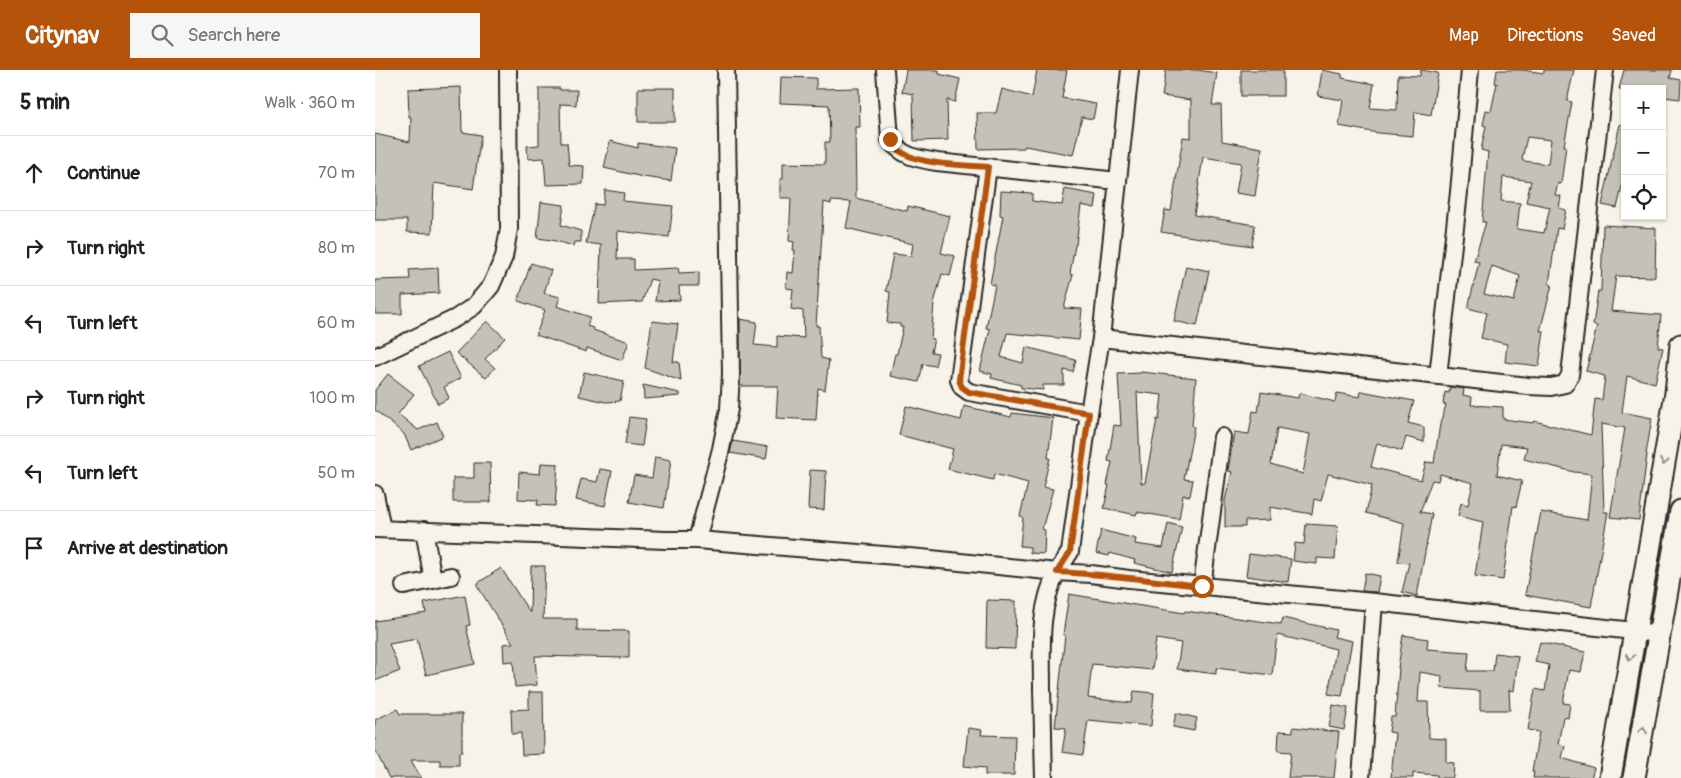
<!DOCTYPE html>
<meta charset="utf-8">
<style>
body{margin:0;font-family:Pangolin,sans-serif;background:#f6f6f6;color:#202124}
.controls{position:absolute;right:15px;top:15px;display:grid;overflow:hidden;border-radius:0px;box-shadow:0 1px 4px #0004}
.controls button{width:45px;height:45px;display:grid;place-items:center;padding:0;border:0;border-bottom:1px solid #e0e0e0;background:#fff;color:#202124;font:25px sans-serif}
.stop{position:absolute;width:15px;height:15px;margin:-11px;border:4px solid #b45309;border-radius:50%;background:#fff}
.stop.end{background:#b45309;border-color:#fff;box-shadow:0 1px 5px #0008}
.list{margin:0;padding:0;list-style:none}
h2{display:flex;justify-content:space-between;align-items:center;height:65px;margin:0;padding:0 20px;font-size:21px}
h2 small{font-size:16px;font-weight:400;color:#757577}
.list li{display:grid;grid-template-columns:32px 1fr auto;gap:15px;align-items:center;box-sizing:border-box;height:75px;padding:0 20px;border-top:1px solid #e0e0e0}
.list b{display:block;font-size:19px;white-space:nowrap}
.list em{font-size:16px;font-style:normal;color:#757577}
.icon{flex:none;width:28px;height:28px;fill:none;stroke:currentColor;stroke-width:2;stroke-linecap:round;stroke-linejoin:round}
.map{position:relative;flex:none;width:1306px;height:708px;overflow:hidden}
header{display:flex;align-items:center;gap:30px;box-sizing:border-box;height:70px;padding:0 25px;background:#b45309;color:#fff}
header strong{font-size:24px}
nav{display:flex;gap:28px;margin-inline-start:auto;font-size:18px}
.search{width:350px;height:45px;background:#f6f6f6;display:flex;align-items:center;gap:12px;box-sizing:border-box;padding:0 18px;border-radius:0px;color:#757577;font-size:19px}
main{display:flex}
aside{flex:1;background:#fff}
.map>svg:first-child{display:block}
</style>
<header>
<strong>Citynav</strong>
<div class="search"><svg class="icon" aria-label="search" viewBox="0 0 24 24"><circle cx="10" cy="10" r="6"/><path d="M15 15l6 6"/></svg>Search here</div>
<nav><a>Map</a><a>Directions</a><a>Saved</a></nav>
</header>
<main>
<aside>
<h2>5 min<small>Walk · 360 m</small></h2>
<ul class="list">
<li><svg class="icon" aria-label="ahead" viewBox="0 0 24 24"><path d="M12 20V5M6 11l6-6 6 6"/></svg><div><b>Continue</b></div><em>70 m</em></li>
<li><svg class="icon" aria-label="right" viewBox="0 0 24 24"><path d="M7 20v-9h11M14 6l5 5-5 5"/></svg><div><b>Turn right</b></div><em>80 m</em></li>
<li><svg class="icon" aria-label="left" viewBox="0 0 24 24"><path d="M17 20v-9H6M10 6l-5 5 5 5"/></svg><div><b>Turn left</b></div><em>60 m</em></li>
<li><svg class="icon" aria-label="right" viewBox="0 0 24 24"><path d="M7 20v-9h11M14 6l5 5-5 5"/></svg><div><b>Turn right</b></div><em>100 m</em></li>
<li><svg class="icon" aria-label="left" viewBox="0 0 24 24"><path d="M17 20v-9H6M10 6l-5 5 5 5"/></svg><div><b>Turn left</b></div><em>50 m</em></li>
<li><svg class="icon" aria-label="arrive" viewBox="0 0 24 24"><path d="M6 21V4h12l-3 4 3 4H6"/></svg><div><b>Arrive at destination</b></div></li>
</ul>
</aside>
<div class="map">
<svg width="1306" height="708" viewBox="0 0 1306 708">
<rect width="100%" height="100%" fill="#f7f3e8"/>
<filter id="ink" filterUnits="userSpaceOnUse"><feTurbulence type="fractalNoise" baseFrequency=".02" numOctaves="2"/><feDisplacementMap in="SourceGraphic" scale="10" xChannelSelector="R" yChannelSelector="G"/><feConvolveMatrix kernelMatrix="1 2 1 2 8 2 1 2 1" color-interpolation-filters="sRGB"/></filter>
<g filter="url(#ink)">
<g fill="#c4c1b9" stroke="#2b2b2b" fill-rule="evenodd">
<polygon points="531,0 564,0 564,4 585,9 580,32 572,30 573,70 539,71 538,24 527,22"/>
<polygon points="662,0 692,0 687,28 721,34 718,49 707,47 698,85 650,76 649,78 603,79 602,43 621,43 627,19 657,27"/>
<polygon points="791,0 822,0 842,3 837,35 846,35 847,71 887,78 880,126 861,123 866,93 828,87 819,145 880,155 877,176 786,162 790,140 796,141 808,67 816,68 816,30 787,26"/>
<rect x="866" y="0" width="42" height="26"/>
<polygon points="947,0 967,4 967,8 999,14 995,38 1022,40 1023,5 1045,6 1046,0 1063,3 1056,45 1040,42 1038,66 1003,63 964,56 968,30 943,26"/>
<path d="M1122 0H1147L1169 3V0H1199L1192 31 1197 32 1189 76H1191L1186 114 1183 113 1180 125 1186 126 1184 138 1191 140 1187 159 1182 158 1174 214 1177 215 1165 261H1169L1164 296 1130 292 1132 274 1106 268 1112 243 1093 238 1104 192 1099 191 1111 152H1107L1113 82 1106 80 1111 56 1108 55 1111 40 1116 41 1122 13H1120ZM1152 67 1176 70 1173 94 1148 91 1147 89ZM1128 107 1156 111 1151 132 1175 137 1169 163 1142 159 1145 133 1126 131ZM1117 196 1145 206 1139 231 1109 224Z"/>
<polygon points="1249,0 1297,0 1295,8 1306,10 1305,29 1289,27 1290,19 1244,19"/>
<polygon points="406,7 441,8 441,19 484,18 485,57 480,57 481,128 532,141 533,136 575,146 566,183 580,186 575,206 567,204 559,233 556,269 559,269 556,282 563,283 560,296 548,294 544,312 515,306 520,284 522,284 528,257 525,257 525,254 512,253 515,222 511,221 518,184 536,186 538,174 471,158 476,132 456,131 456,134 449,132 441,256 444,256 446,288 454,290 450,320 443,318 441,350 401,348 403,316 365,316 365,249 382,252 379,275 402,277 402,266 429,268 428,241 416,239 418,219 411,218 412,202 418,203 420,180 418,180 419,172 414,171 416,128 405,128 405,109 408,109 408,93 450,94 450,72 455,72 454,35 405,33"/>
<polygon points="86,17 87,62 106,65 98,119 59,113 57,163 32,162 32,150 0,150 0,64 35,72 36,47 34,47 33,19"/>
<polygon points="164,18 185,18 185,20 202,20 201,35 185,34 186,73 192,73 194,95 209,96 208,114 171,115 169,88 153,89 152,76 164,75"/>
<rect x="263" y="18" width="37" height="34"/>
<polygon points="1245,54 1250,55 1250,104 1242,138 1227,135"/>
<polygon points="235,71 263,78 263,73 300,78 296,111 268,107 229,98"/>
<polygon points="690,119 722,125 720,138 706,135 701,175 700,175 695,204 698,205 689,238 707,239 704,270 632,263 626,287 648,293 651,277 701,290 698,302 689,300 689,315 668,315 668,320 646,318 646,315 616,308 617,304 605,301 615,259 611,258 620,215 615,214 628,146 625,145 626,121 657,123 657,131 687,135"/>
<polygon points="230,120 249,123 248,131 298,136 294,167 243,161 242,189 259,189 259,200 303,198 304,203 324,202 324,216 304,216 305,230 280,231 283,211 275,209 267,232 224,234 226,175 211,173 220,134 228,135"/>
<polygon points="166,132 189,135 186,155 206,161 206,172 199,172 198,176 177,170 162,168"/>
<path d="M1228 155 1281 158 1280 207 1241 206 1236 241 1286 245 1283 277 1288 278 1280 313 1252 306 1247 342 1277 348 1271 384H1272L1264 450 1235 447 1250 358 1226 354 1229 442H1233L1216 537 1150 525 1166 442 1212 450 1217 404 1199 402 1149 389 1152 377 1126 374 1122 405 1147 411 1141 437 1138 436 1128 510 1100 506 1108 452 1083 446 1086 433 1093 435 1098 413 1065 404 1063 411 1057 410 1045 442 1057 444 1042 526 1027 522 1034 493 1023 492 1029 453 991 443 997 415 953 404 946 431 939 429 937 444 895 437V450L870 451V457H850V430L857 402 853 401 859 362 874 364 878 341 883 342 886 322 923 328 924 323 960 332 962 323 985 327 986 321 1039 331 1033 353 1049 357V372L1031 367 1027 381 1002 373 996 397 1046 410 1051 392 1059 393 1065 354 1071 335 1068 334 1070 322 1074 323 1075 317 1089 319 1088 325 1097 327 1096 335 1128 337V349L1158 353 1159 351 1216 365 1220 329 1227 330 1230 306 1211 301 1222 256 1218 255 1223 221H1226ZM902 358 935 364 928 404 896 394Z"/>
<polygon points="156,193 176,200 169,223 185,227 182,236 215,247 212,256 218,258 218,260 254,272 247,290 212,278 211,282 161,265 170,240 143,231"/>
<polygon points="811,196 834,201 822,256 799,251"/>
<polygon points="63,198 64,223 27,225 27,244 0,244 0,210 35,209 34,200"/>
<polygon points="112,251 130,268 110,289 120,298 111,308 81,283"/>
<polygon points="277,251 303,254 298,292 304,292 306,311 270,298"/>
<polygon points="73,282 86,308 69,317 74,328 63,334 44,296"/>
<polygon points="209,302 249,311 245,331 231,332 204,326"/>
<path d="M766 302 821 308 817 356 819 357 809 409 818 410 815 426 808 425 804 449 762 442 761 445 729 438 734 415H732L737 392 733 391 739 355 746 356 743 304 766 303ZM762 322 787 325 784 350 782 349 770 413H766Z"/>
<polygon points="13,304 39,324 23,344 43,360 62,352 68,366 36,380 29,364 0,340 0,320"/>
<polygon points="268,315 305,323 305,326 269,329"/>
<polygon points="531,336 586,350 589,336 636,347 637,343 678,348 673,388 675,388 668,417 678,419 667,459 670,460 669,484 655,483 655,477 645,476 648,447 645,446 653,413 619,404 618,410 573,399 578,379 524,365"/>
<polygon points="254,347 271,349 267,376 250,374"/>
<polygon points="358,371 393,377 391,389 355,383"/>
<polygon points="280,387 296,390 289,438 254,432 259,405 277,408"/>
<polygon points="99,393 115,393 116,432 78,432 78,408 99,408"/>
<polygon points="166,393 183,394 180,436 162,435 163,430 143,429 144,402 165,404"/>
<polygon points="225,399 237,401 230,436 201,430 206,409 222,412"/>
<polygon points="435,400 451,401 449,440 433,439"/>
<polygon points="793,453 807,457 797,502 759,493 760,490 735,483 734,486 721,483 726,460 761,469 760,474 788,478"/>
<polygon points="931,454 963,456 960,489 942,488 942,494 918,491 920,473 929,474"/>
<polygon points="874,484 916,489 913,512 871,506"/>
<polygon points="156,496 170,496 168,549 202,549 202,560 254,561 254,588 160,586 162,615 140,617 138,591 129,592 128,574 138,573 103,517 103,513 126,498 155,543"/>
<polygon points="990,503 1005,506 1002,522 987,521"/>
<polygon points="694,524 809,543 810,541 906,554 908,548 961,560 959,567 977,571 967,626 953,624 961,579 902,565 897,605 841,598 841,604 802,599 806,573 781,569 777,600 717,594 713,628 757,633 759,621 779,623 776,656 713,650 708,685 687,682 691,658 680,657 690,565 688,565"/>
<polygon points="90,525 95,555 91,556 100,594 51,605 42,569 14,574 25,601 0,611 0,551 51,543 49,533"/>
<polygon points="612,530 641,531 640,579 611,578"/>
<polygon points="1028,565 1053,569 1052,579 1094,582 1092,601 1118,601 1120,583 1143,586 1139,621 1134,620 1135,640 1105,640 1105,621 1066,618 1067,606 1045,602 1043,632 1053,632 1054,668 1071,669 1071,692 1079,693 1078,708 1062,708 1062,705 1038,703 1038,708 1016,708 1020,663 1014,662 1016,647 1020,647 1024,598 1023,598"/>
<polygon points="1165,572 1210,582 1206,602 1194,600 1188,633 1195,634 1193,648 1188,647 1183,674 1190,676 1187,688 1219,698 1216,708 1158,708 1159,702 1157,701 1164,662 1153,660 1160,619 1170,621 1174,595 1160,592"/>
<polygon points="154,622 168,622 169,684 147,685 146,663 137,664 136,640 154,639"/>
<polygon points="958,635 973,638 969,660 954,657"/>
<polygon points="22,639 25,644 87,644 87,682 84,682 84,695 65,695 65,690 36,690 46,708 14,708 0,680 0,650"/>
<polygon points="801,643 822,648 819,661 798,657"/>
<polygon points="918,657 964,662 959,708 913,708 916,682 903,681 904,661 918,662"/>
<polygon points="593,658 607,660 606,665 640,666 639,705 610,705 610,698 589,696"/>
</g>
<g fill="none" stroke-linecap="round" stroke-linejoin="round">
<g stroke="#2b2b2b" stroke-width="20">
<g id="minor">
<path d="M510 0 515 69C525 86 543 89 562 92L743 111"/>
<polyline points="755,0 726,268 714,343 695,482 682,502 716,504 754,509 999,532 1285,564"/>
<polyline points="613,97 584,310 587,317 594,322 714,343"/>
<polyline points="726,268 1153,316 1176,317 1190,314 1195,305 1230,0"/>
<polyline points="0,287 81,248 99,236 116,216 129,187 134,159 133,0"/>
<polyline points="1063,306 1084,122 1095,0"/>
<polyline points="0,424 7,459"/>
<polyline points="0,459 291,470 322,470 346,379 354,339 356,304 351,0"/>
<polyline points="49,460 58,510"/>
<path d="M322 470 546 488 682 502C663 539 667 579 667 619 668 649 668 678 669 708"/>
<polyline points="29,516 76,506"/>
<polyline points="827,516 847,367"/>
<polyline points="986,708 999,532"/>
</g>
</g>
<g stroke="#2b2b2b" stroke-width="25">
<g id="major">
<polyline points="1235,708 1301,323 1306,275"/>
<polyline points="1259,708 1306,441"/>
</g>
</g>
<use href="#minor" stroke="#f7f3e8" stroke-width="16"/>
<use href="#major" stroke="#f7f3e8" stroke-width="21"/>
</g>
<defs><path id="oneway-chevron" d="M-2-3.5L2.5 0L-2 3.5" fill="none" stroke-width="1.6" stroke-linecap="round" stroke-linejoin="round" transform="scale(1.25)"/></defs>
<g stroke="#918f8a">
<use href="#oneway-chevron" transform="translate(1289 392) rotate(100)"/>
<use href="#oneway-chevron" transform="translate(1255 587) rotate(100)"/>
<use href="#oneway-chevron" transform="translate(1268 660) rotate(-80)"/>
</g>
</g>
<g fill="none" stroke-linecap="round" stroke-linejoin="round" filter="url(#ink)">
<path stroke="#b45309" stroke-width="6" d="M515 69C518 75 522 80 528 83 548 95 589 95 613 97L584 310 587 317 594 322 714 343 695 482 682 502C731 504 779 511 827 516"/>
</g>
</svg>
<div class="controls">
<button>+</button>
<button>−</button>
<button><svg class="icon" aria-label="locate" viewBox="0 0 24 24"><circle cx="12" cy="12" r="6"/><path d="M12 2v4M12 18v4M2 12h4M18 12h4"/></svg></button>
</div>
<div class="stop" style="left:827px;top:516px"></div>
<div class="stop end" style="left:515px;top:69px"></div>
</div>
</main>
